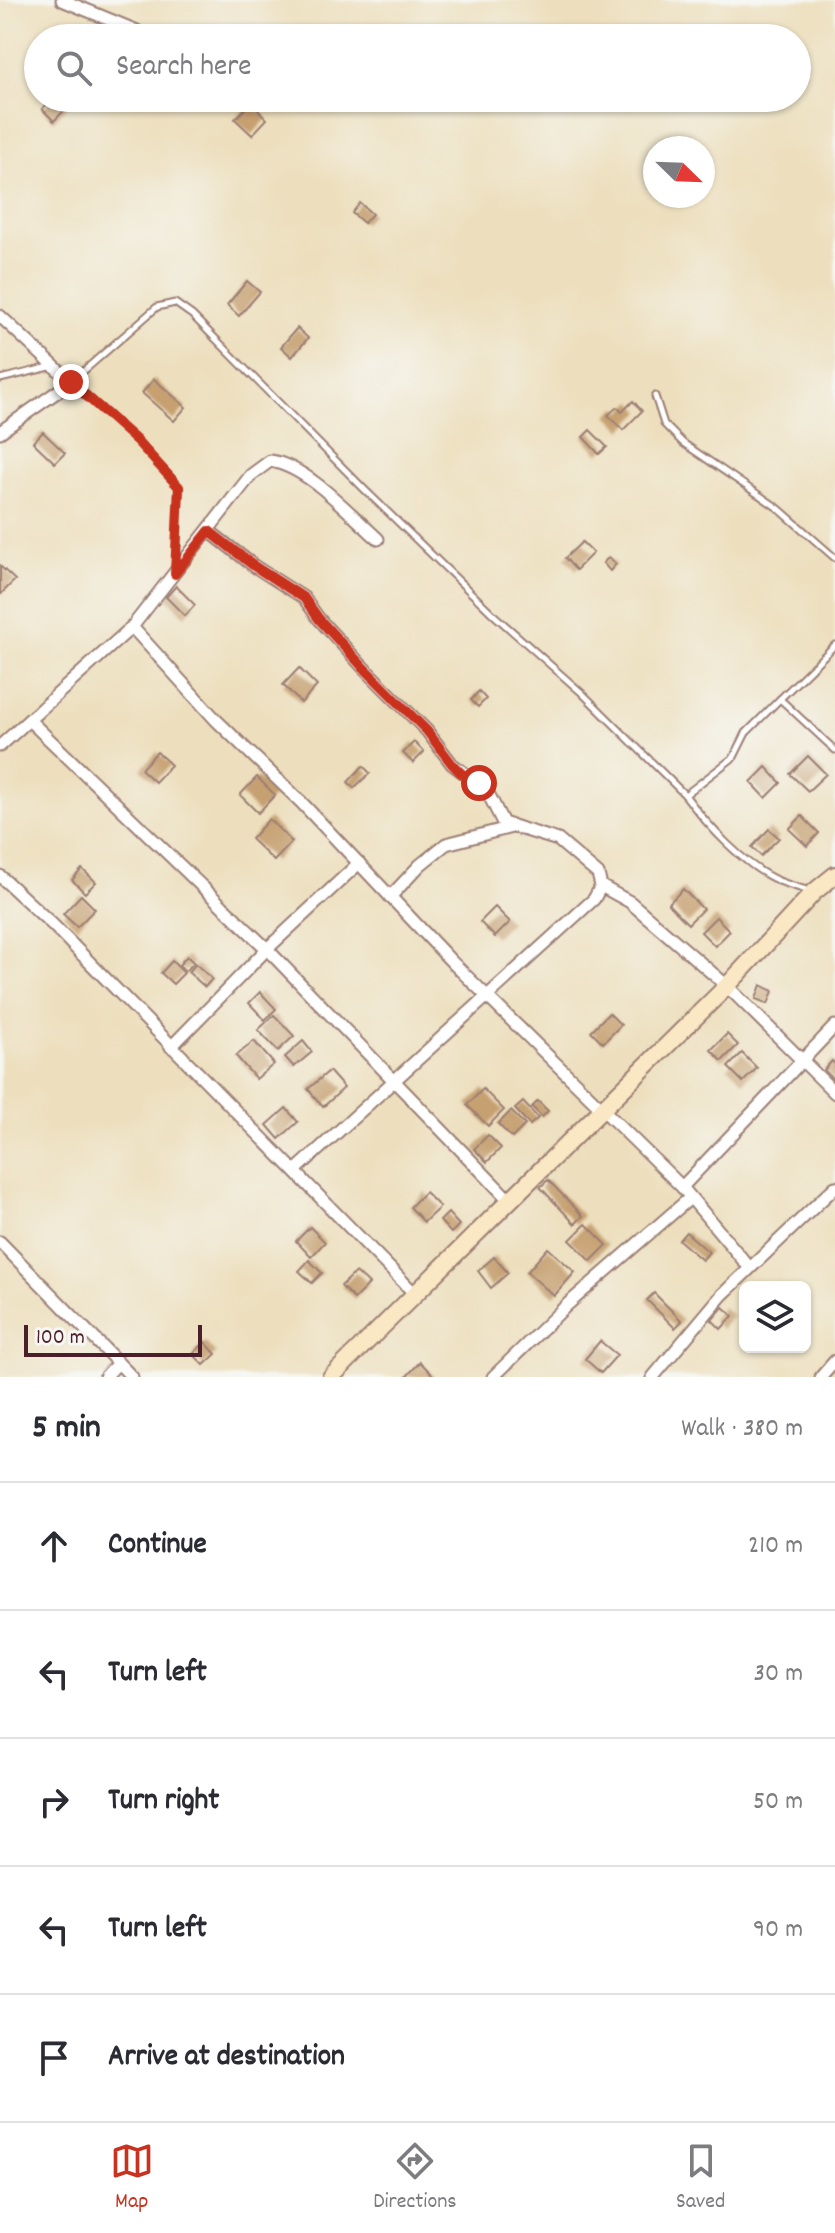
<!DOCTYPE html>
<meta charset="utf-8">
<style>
body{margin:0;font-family:Dekko,sans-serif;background:#f7f7f7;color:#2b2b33}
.controls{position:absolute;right:24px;bottom:24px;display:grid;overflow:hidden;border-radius:12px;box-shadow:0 2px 6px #0004}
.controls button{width:72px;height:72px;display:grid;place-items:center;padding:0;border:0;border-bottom:2px solid #e1e1e2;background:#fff;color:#2b2b33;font:40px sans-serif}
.compass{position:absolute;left:643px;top:136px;width:72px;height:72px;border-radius:50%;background:#fff;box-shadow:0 2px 6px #0004;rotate:113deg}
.scale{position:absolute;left:24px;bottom:20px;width:178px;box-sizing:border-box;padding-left:8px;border:4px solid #4a1f2b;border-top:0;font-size:22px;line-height:28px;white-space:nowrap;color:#4a1f2b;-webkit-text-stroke:6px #f6f6f2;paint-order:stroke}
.stop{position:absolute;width:24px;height:24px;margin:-18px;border:6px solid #c8321e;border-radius:50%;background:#fff}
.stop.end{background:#c8321e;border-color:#fff;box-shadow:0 2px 8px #0008}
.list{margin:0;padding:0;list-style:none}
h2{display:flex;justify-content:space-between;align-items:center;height:104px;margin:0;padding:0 32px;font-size:34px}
h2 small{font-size:26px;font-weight:400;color:#7c7c81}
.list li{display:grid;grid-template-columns:52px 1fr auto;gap:24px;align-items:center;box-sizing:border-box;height:128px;padding:0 32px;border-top:2px solid #e1e1e2}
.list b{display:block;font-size:30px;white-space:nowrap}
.list em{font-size:26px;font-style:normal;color:#7c7c81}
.icon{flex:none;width:44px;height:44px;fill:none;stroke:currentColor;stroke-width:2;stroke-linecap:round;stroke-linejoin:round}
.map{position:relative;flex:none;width:835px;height:1377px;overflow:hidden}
.search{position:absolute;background:#fff;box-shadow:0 2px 6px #0004;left:24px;right:24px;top:24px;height:88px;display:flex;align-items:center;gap:20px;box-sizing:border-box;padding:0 28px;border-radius:44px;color:#7c7c81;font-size:30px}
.sheet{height:744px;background:#fff}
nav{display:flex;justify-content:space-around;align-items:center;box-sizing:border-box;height:112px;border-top:2px solid #e1e1e2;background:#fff;font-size:22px;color:#7c7c81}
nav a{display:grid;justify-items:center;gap:4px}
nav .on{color:#c8321e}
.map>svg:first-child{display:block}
</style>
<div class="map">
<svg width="835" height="1377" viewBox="0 0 835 1377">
<rect width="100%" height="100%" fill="#f6f6f2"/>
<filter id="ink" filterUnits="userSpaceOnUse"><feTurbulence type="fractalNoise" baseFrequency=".0125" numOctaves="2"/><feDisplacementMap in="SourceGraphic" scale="16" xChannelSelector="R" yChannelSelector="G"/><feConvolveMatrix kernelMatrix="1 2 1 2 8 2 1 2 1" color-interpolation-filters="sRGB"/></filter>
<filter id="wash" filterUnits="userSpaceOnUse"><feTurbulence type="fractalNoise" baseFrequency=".006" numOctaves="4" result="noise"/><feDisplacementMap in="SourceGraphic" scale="32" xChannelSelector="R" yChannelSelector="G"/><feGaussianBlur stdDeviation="1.8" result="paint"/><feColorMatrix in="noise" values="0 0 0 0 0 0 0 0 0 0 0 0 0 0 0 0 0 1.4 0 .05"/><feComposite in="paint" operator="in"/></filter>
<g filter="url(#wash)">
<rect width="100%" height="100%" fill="#eddfbd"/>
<g id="blocks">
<g fill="#c6a071">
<polygon points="53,98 76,98 54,121 42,109"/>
<polygon points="251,103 267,119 252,135 235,119"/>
<polygon points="360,203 372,214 364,223 352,213"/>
<polygon points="247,281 260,292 239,316 227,305"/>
<polygon points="297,328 308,338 292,357 281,347"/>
<polygon points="154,379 186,407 174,421 142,393"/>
<polygon points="633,401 642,411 623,430 608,415 617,407 622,412"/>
<polygon points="590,430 607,447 599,454 583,437"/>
<polygon points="43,432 65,453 55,463 33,442"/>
<polygon points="582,542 593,553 576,570 565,558"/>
<polygon points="609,557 616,564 610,571 603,563"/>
<polygon points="0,566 15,580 1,594 0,593"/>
<polygon points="176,586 195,605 185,616 166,597"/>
<polygon points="299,668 317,686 301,703 283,685"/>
<polygon points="479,691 486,699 478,707 471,700"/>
<polygon points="414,742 424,752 413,763 403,753"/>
<polygon points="157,752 171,765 155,782 141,769"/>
<polygon points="808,756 826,774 808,791 790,774"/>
<polygon points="363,766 370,773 354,788 348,782"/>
<polygon points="766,767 781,783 766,798 751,782"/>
<polygon points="257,777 275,795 258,813 240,795"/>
<polygon points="802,816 819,833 807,846 789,829"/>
<polygon points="269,819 292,842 274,861 251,839"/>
<polygon points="769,829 779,838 761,856 752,847"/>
<polygon points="82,869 96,882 85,893 72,880"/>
<polygon points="683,889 703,909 688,924 668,904"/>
<polygon points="81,895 95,909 77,927 63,914"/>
<polygon points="495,907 510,922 495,937 480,922"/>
<polygon points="716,917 730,931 715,946 701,932"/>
<polygon points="187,956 194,963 185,971 179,965"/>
<polygon points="172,961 184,973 173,984 161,973"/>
<polygon points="196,964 212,979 205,987 188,972"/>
<polygon points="761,985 773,991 768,1004 756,999"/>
<polygon points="260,992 276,1009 265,1020 249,1003"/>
<polygon points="609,1013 621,1025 603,1043 591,1031"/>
<polygon points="274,1015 294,1036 278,1051 258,1030"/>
<polygon points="727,1034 738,1045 722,1061 711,1050"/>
<polygon points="254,1041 274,1064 256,1079 236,1056"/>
<polygon points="303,1041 312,1052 294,1067 285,1057"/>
<polygon points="742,1053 757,1068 743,1082 728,1067"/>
<polygon points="832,1061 835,1064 835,1081 824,1070"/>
<polygon points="329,1071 344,1088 323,1107 308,1089"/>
<polygon points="483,1089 504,1110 488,1126 467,1105"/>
<polygon points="538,1101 548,1111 542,1117 532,1107"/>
<polygon points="523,1102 538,1118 530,1125 515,1109"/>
<polygon points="286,1108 298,1122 279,1139 267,1125"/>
<polygon points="511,1111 525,1125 512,1138 498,1124"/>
<polygon points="488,1135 501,1148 487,1162 474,1149"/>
<polygon points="548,1180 583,1216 575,1224 540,1187"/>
<polygon points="425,1192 440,1207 424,1222 410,1207"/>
<polygon points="448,1213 459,1225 451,1233 440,1221"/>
<polygon points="586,1224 607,1245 591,1261 570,1240"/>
<polygon points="310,1227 325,1242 311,1257 296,1241"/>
<polygon points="686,1232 709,1252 702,1260 679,1240"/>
<polygon points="548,1248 575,1272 554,1296 527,1272"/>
<polygon points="494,1257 508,1273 491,1288 478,1271"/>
<polygon points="309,1260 322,1273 312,1283 299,1271"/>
<polygon points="356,1272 369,1284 354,1299 341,1286"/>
<polygon points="654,1293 682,1321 675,1328 647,1300"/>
<polygon points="723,1307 733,1316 721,1329 712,1320"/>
<polygon points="600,1341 617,1355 601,1373 585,1359"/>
<polygon points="205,1342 216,1354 204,1365 193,1354"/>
<polygon points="420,1362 435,1377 406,1377"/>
</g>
</g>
</g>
<g filter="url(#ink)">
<use href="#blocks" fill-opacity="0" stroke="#9c7f74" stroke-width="2"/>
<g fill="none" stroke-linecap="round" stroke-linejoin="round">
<g stroke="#9c7f74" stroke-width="9">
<g id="lane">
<polyline points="0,379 54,366"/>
<polyline points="655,396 664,424 683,443 778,508 835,558"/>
<polyline points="176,565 179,487 137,441 71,382 157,307 175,303 192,315 364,489 495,616 582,693 685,795"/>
<polyline points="780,699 835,645"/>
<path d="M810 891C800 888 789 885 779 881 744 866 707 825 685 795L734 757 746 733 780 699 835 750"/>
</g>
</g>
<g stroke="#9c7f74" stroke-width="15">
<g id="street">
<polyline points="62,0 137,31"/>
<polyline points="0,316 71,382 0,432"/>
<polyline points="209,531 254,566 304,598 319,619 362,666 427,731 452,764 486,789 503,823 558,840 598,874 601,886 594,899 296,1170"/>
<polyline points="132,627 216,720 301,802 452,962 682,1187 749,1267"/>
<polyline points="29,720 267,949 510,1201"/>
<path d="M0 746 132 627 251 475 270 461C307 466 350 514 378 539"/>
<polyline points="0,876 53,925 414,1293"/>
<polyline points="601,886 630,902 727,986 835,1093"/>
<polyline points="390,897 420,865 446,844 512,827"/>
<polyline points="171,1047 267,949 359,863"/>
<polyline points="682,1187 835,1026"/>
<polyline points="0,1242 132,1377"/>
<polyline points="105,1377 118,1363"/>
<polyline points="493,1377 568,1304 690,1198"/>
<polyline points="653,1377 722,1295 835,1187"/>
<polyline points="821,1377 835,1361"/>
</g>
</g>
<g stroke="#9c7f74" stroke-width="20">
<polyline id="secondary" points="331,1377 727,986 814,892 835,875"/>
</g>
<use href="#lane" stroke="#fff" stroke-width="5"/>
<use href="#street" stroke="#fff" stroke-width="11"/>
<use href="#secondary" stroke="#fae7c3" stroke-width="16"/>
</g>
</g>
<g fill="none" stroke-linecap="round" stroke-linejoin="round" filter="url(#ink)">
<polyline stroke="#c8321e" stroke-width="10" points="71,382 137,441 179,487 175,574 209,531 254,566 304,598 319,619 362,666 427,731 452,764 461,773 479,783"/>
</g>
</svg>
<div class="controls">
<button><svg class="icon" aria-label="layers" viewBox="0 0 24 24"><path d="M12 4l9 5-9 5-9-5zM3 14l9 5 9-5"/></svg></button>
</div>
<svg class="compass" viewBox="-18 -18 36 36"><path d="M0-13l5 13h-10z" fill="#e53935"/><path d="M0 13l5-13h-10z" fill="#7c7c81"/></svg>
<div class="scale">100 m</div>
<div class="stop" style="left:479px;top:783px"></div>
<div class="stop end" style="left:71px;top:382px"></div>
<div class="search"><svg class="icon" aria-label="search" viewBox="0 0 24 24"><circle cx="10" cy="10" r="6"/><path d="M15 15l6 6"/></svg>Search here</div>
</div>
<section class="sheet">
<h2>5 min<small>Walk · 380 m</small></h2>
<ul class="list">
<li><svg class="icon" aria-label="ahead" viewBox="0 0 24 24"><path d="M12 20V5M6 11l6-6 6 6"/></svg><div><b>Continue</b></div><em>210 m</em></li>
<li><svg class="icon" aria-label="left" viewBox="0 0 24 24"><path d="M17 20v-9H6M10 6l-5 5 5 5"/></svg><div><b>Turn left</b></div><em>30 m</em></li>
<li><svg class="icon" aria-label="right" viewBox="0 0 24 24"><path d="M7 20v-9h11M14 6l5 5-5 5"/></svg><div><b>Turn right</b></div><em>50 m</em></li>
<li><svg class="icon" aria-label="left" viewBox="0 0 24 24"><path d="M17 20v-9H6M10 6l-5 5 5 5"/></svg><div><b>Turn left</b></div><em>90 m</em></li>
<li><svg class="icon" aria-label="arrive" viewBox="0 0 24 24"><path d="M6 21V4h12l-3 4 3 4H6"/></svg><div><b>Arrive at destination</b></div></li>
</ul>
</section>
<nav>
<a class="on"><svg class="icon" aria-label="map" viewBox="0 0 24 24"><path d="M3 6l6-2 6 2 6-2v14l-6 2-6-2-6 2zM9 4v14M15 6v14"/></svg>Map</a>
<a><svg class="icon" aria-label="directions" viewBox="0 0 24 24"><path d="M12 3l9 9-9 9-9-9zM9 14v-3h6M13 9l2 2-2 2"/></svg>Directions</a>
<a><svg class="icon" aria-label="saved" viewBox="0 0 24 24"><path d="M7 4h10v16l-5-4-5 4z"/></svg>Saved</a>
</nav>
